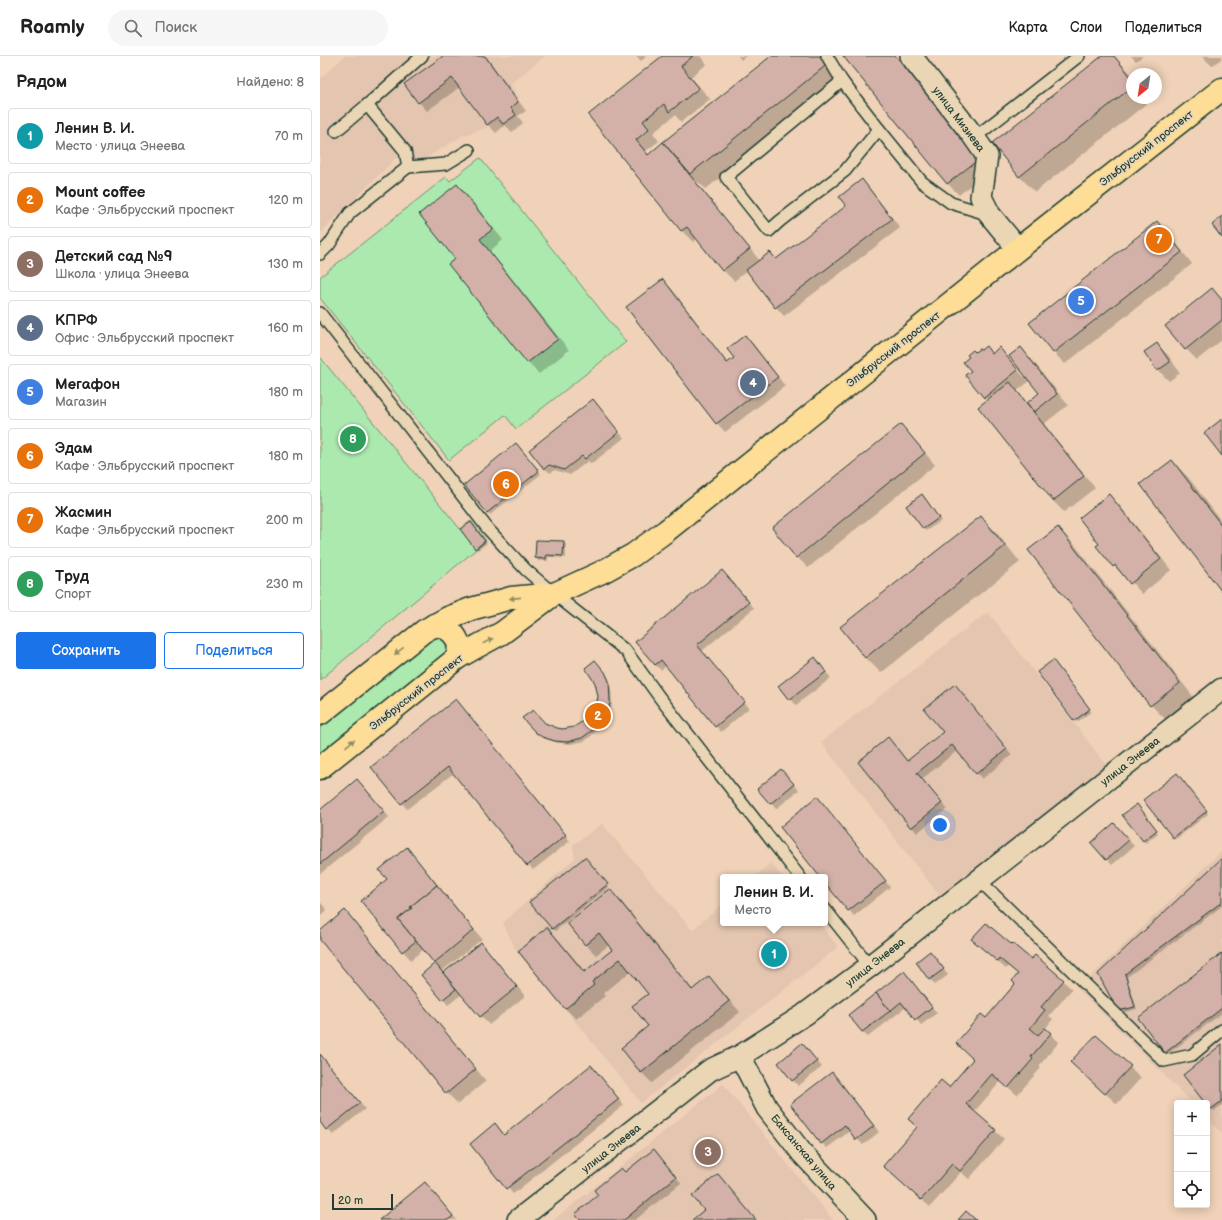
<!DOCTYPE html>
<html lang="ru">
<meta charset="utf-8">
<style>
body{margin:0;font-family:"Balsamiq Sans",sans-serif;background:#f6f6f6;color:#202124}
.controls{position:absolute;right:12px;bottom:12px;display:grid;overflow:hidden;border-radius:4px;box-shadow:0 2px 10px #0003}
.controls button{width:36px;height:36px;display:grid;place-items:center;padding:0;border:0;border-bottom:1px solid #e0e0e0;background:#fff;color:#202124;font:20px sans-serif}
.compass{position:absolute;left:806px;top:12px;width:36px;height:36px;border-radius:50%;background:#fff;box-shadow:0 2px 10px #0003;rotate:210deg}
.scale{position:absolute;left:12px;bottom:10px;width:61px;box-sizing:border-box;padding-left:4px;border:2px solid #1f3d34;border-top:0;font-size:11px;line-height:14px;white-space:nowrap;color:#1f3d34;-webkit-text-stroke:3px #ead6b4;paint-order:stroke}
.you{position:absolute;left:620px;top:769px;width:14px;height:14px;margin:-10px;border:3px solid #fff;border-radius:50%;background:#1a73e8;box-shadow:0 0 0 6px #1a73e833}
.badge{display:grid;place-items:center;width:26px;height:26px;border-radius:50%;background:#1a73e8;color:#fff;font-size:13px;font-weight:700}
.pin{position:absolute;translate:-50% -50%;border:2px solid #fff;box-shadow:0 1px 4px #0006}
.popup{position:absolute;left:400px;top:818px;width:108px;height:52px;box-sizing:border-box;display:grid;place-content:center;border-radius:4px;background:#fff;filter:drop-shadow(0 1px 3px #0005);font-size:13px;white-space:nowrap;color:#757577}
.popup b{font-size:15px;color:#202124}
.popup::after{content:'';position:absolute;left:50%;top:100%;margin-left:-8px;border:8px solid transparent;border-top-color:#fff}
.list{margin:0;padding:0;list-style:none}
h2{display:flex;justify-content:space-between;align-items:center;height:52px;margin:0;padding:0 16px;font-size:17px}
h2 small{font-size:13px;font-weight:400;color:#757577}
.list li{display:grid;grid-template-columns:26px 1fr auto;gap:12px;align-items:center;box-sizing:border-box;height:56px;margin:0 8px 8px;padding:0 8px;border:1px solid #e0e0e0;border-radius:4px}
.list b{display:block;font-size:15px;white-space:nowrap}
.list p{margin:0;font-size:13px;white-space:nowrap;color:#757577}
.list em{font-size:13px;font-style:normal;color:#757577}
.actions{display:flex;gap:8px;padding:12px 16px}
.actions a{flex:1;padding:9px 0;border:1px solid #1a73e8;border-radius:4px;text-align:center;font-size:14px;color:#1a73e8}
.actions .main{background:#1a73e8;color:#fff}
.icon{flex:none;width:22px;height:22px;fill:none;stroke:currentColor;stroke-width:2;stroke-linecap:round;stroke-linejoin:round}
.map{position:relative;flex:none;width:902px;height:1164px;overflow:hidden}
header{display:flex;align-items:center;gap:24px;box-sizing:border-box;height:56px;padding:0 20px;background:#fff;border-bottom:1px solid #e0e0e0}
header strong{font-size:19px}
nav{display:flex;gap:22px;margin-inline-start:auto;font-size:14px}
.search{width:280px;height:36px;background:#f6f6f6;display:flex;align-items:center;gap:10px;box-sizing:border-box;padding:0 14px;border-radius:22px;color:#757577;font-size:15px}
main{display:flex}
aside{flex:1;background:#fff}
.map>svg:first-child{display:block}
</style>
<header>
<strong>Roamly</strong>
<div class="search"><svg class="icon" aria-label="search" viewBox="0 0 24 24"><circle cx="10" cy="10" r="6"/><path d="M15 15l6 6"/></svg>Поиск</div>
<nav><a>Карта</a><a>Слои</a><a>Поделиться</a></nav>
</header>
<main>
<aside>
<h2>Рядом<small>Найдено: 8</small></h2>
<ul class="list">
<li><span class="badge" style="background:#0f9aa8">1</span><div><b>Ленин В. И.</b><p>Место · улица Энеева</p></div><em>70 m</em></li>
<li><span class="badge" style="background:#e8710a">2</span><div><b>Mount coffee</b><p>Кафе · Эльбрусский проспект</p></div><em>120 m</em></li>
<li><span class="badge" style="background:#8d6e63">3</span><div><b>Детский сад №9</b><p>Школа · улица Энеева</p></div><em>130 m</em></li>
<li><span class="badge" style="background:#5c6f8a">4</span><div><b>КПРФ</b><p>Офис · Эльбрусский проспект</p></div><em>160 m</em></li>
<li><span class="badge" style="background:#3f7fe0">5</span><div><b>Мегафон</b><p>Магазин</p></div><em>180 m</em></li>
<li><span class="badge" style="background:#e8710a">6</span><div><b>Эдам</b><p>Кафе · Эльбрусский проспект</p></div><em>180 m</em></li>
<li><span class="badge" style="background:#e8710a">7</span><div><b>Жасмин</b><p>Кафе · Эльбрусский проспект</p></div><em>200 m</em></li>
<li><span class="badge" style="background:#2e9e5b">8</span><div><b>Труд</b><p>Спорт</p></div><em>230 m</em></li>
</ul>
<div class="actions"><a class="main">Сохранить</a><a>Поделиться</a></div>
</aside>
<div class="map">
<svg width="902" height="1164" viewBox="0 0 902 1164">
<rect width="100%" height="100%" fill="#efd2b8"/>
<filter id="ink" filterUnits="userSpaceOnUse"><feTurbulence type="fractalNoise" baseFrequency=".025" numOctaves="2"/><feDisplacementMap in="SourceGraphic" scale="8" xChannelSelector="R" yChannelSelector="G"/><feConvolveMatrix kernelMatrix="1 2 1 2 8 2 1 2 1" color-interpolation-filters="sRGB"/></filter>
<g filter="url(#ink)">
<g fill="#e3c5b0">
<polygon points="25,0 225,0 190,28 199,42 190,53 196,61 182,71 177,64 168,71 142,80 99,106 78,100 0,177 0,23"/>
<polygon points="668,556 787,710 619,839 501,686"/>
<polygon points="282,768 372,874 403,848 403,867 499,867 518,891 321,1047 246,954 197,896 183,867 255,802 253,789"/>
<polygon points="902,795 902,1077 887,1062 887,1047 872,1047 758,933"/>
<polygon points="451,807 462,821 434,821"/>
<polygon points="403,1028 513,1164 234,1164"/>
</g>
<g fill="#ace9af" stroke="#669372">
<polygon points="160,102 306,286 196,373 185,359 129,404 0,242 0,221 126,121 130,125"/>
<polygon points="0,301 140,473 151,465 166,485 0,624"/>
<polygon points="117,579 128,586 127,596 0,699 0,672 112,581"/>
</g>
<g fill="#0003" fill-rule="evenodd">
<polygon points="124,0 166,0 206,55 198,60 203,67 192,76 185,69 176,77 167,68 140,31 107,55 99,46"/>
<polygon points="316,0 327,0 321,5"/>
<polygon points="343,0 380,0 387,8 371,21 390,43 361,66 355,59 333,77 339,85 326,95 329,99 453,0 505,0 524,23 386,133 378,126 377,127 440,205 450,197 457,204 528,150 542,125 550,133 580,172 464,260 456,251 428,214 414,225 403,214 377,182 373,186 362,175 269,59"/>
<polygon points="418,0 426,0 421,4"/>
<polygon points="525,0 576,0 669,114 639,139 628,128"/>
<polygon points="783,0 794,0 812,19 812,42 830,42 831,44 715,136 699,120"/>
<polygon points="811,0 823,0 816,5"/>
<polygon points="882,0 902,0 902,2 892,10"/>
<polygon points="137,129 148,140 183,184 170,195 249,294 219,318 208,307 130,208 136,203"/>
<polygon points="837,166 848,177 872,208 745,308 734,297 710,267"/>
<polygon points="343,224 352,233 408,308 416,302 425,280 434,289 465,330 405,376 397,367"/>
<polygon points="892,233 902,243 902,284 877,304 866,293 847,270"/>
<polygon points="837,288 848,299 860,317 849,325 838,314"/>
<path d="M666 292 672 298 679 293 704 321 706 320 700 293 712 304 748 349 724 368 775 432 744 456 733 445 659 351 668 345 647 319 652 315 655 298 661 296ZM710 325 720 338 708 347 697 335Z"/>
<polygon points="278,350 304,382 271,408 268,405 250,419 235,414 230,417 224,412"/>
<polygon points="581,370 592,381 615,409 488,512 477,501"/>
<polygon points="198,391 221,418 170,459 168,456"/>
<polygon points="852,405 868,421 902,466 902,535"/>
<polygon points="789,439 800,450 851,514 822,538 806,520 805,521 794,510 781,488"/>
<polygon points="604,442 621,465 606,475 587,450"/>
<polygon points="661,461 677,477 700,506 561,617 545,601"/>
<polygon points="153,469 167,487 158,494 156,492"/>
<polygon points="738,472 754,488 875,643 847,665 831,649"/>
<polygon points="217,485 244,486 246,489 246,502 228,501 228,505 218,505 216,502"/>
<polygon points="402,515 434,552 382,595 429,652 401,676 346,610 341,614 335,609"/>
<polygon points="495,603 511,622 476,649 460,630"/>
<polygon points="278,607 287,619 291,628 292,648 291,655 284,669 265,685 250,688 238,687 226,683 220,679 225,668 237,673 243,674 255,672 270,662 278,646"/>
<polygon points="735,608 771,656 757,666 755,664"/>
<polygon points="640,635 692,699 662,723 638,694 602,723 627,753 597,777 539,706 574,688 588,706 624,676"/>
<polygon points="136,644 250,785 213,814 134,717 87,753 52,711"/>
<polygon points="461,714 479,734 456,753 451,747"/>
<polygon points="859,721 888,758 856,783 854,781"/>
<polygon points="43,730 69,761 0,818 0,755"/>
<polygon points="502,747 570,831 534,860 505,825 505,821 502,821"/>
<polygon points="819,752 838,777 826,787 823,784"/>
<polygon points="799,774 814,790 792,809 772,787"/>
<polygon points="87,793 95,801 162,883 122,915 124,918 161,888 169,896 205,940 169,969 142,938 128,949 103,919 116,907 104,893 91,904 83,895 42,845 69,824"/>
<polygon points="268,804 289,831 235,875 232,872"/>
<polygon points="902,804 902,850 807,921 817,953 801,957 780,919"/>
<polygon points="290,834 301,845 373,934 389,922 400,933 420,956 332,1027 321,1016 330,970 329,938 311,915 283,938 285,940 256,963 245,952 227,872 238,883 266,917 294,894 289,889 276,899 265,888"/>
<polygon points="0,846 7,854 0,860"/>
<polygon points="25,856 36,867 166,1025 138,1048 127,1037 0,882 0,876"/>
<polygon points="661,891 711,905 715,900 752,933 729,960 733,963 725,973 739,986 719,1010 721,1012 697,1039 681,1025 654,1056 684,1083 649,1123 641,1116 610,1151 572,1118 598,1071 629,1032 654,1003 666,963 696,928 699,919 688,910 686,913"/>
<polygon points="610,896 628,919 615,929 610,923"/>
<polygon points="902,899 902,957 848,998 846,996"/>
<polygon points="589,922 617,957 601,969 586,951 548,981 542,976"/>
<polygon points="482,988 502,1011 478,1030 459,1007"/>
<polygon points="902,989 902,1049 894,1055 886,1047"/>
<polygon points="0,998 45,1053 13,1079 0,1065"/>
<polygon points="271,1010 304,1049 193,1138 151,1088 175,1068 185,1079"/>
<polygon points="810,1011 821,1022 797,1048 763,1017"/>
<polygon points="512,1017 518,1022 559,1076 543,1089 530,1075 507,1092 502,1087"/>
<polygon points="339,1099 361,1127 315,1164 261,1164 305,1117"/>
<polygon points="105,1127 137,1164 60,1164"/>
</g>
<g fill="#d3b1a8" stroke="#1f3d34">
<polygon points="123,0 165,0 198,46 191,52 196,59 183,68 177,61 167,69 132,22 98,47 84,28"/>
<polygon points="342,0 373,0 361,10 379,32 349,56 344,48 323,65 329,73 316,84 328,99 343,86 430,193 402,215 367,171 361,175 268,59"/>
<polygon points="451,0 503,0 509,7 370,118 343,86"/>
<polygon points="523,0 576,0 659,103 627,128"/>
<polygon points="782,0 794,0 812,22 812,31 699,121 672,87"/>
<polygon points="542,123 572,163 455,252 426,214 450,196 456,203 526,150 519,141"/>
<polygon points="137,128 173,173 160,183 238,283 207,307 128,208 135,203 99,158"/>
<polygon points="902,160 902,182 892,169"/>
<polygon points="837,165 862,196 733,297 709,267"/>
<polygon points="343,223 407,307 414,302 407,293 425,279 458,321 396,368 306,251"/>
<polygon points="892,232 902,244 902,264 865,294 845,270"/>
<polygon points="837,287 850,306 837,315 824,296"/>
<polygon points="666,290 672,298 679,291 698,314 664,342 645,319 651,315 643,306 649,301 647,299 653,294 655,296 659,293 661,294"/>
<polygon points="701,291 737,338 714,356 707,347 719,337 689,300"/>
<polygon points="690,326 764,420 733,445 658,351"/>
<polygon points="273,343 299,376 265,403 262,400 244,414 229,409 224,413 209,394"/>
<polygon points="902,363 902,400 884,377"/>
<polygon points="581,368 605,397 476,502 452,472"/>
<polygon points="196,387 219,415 167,457 144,429"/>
<polygon points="852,404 902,470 902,536 820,428"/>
<polygon points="602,438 619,462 603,473 586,450"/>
<polygon points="789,438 841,503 810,528 795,509 793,511 776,490 779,488 759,462"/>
<polygon points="661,460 685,490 545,602 520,571"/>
<polygon points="151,466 165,485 155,493 140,473"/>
<polygon points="738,471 860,627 830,650 708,494"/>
<polygon points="216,484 244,485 243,500 226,499 226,503 215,502"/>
<polygon points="402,514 429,546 377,589 425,646 395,671 341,604 335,609 315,586"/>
<polygon points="495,601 506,616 469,644 458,630"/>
<polygon points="275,604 285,616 289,625 290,645 289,652 282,667 262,682 247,686 235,685 222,681 216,677 202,662 213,654 225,667 237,672 243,673 254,671 269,661 272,657 277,646 278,640 275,627 265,612"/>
<polygon points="733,604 770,653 754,665 717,616"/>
<polygon points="635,628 687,693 656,718 632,689 597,717 622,747 591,772 538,706 568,681 587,705 623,676 604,653"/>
<polygon points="136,643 246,779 207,810 128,711 81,748 51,711"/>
<polygon points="461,713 474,728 450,748 437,733"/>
<polygon points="857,717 887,755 853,782 823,744"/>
<polygon points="37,723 64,755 0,808 0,754"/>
<polygon points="497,740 566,825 528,855 505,827 505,821 500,821 460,771"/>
<polygon points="817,748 837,774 823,785 802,759"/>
<polygon points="794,767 809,784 786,804 771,787"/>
<polygon points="87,791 117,829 90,851 92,852 78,863 96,885 82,896 41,845 67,823 59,814"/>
<polygon points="265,801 288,828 232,873 209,846"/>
<polygon points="902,802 902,846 805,918 815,951 798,955 778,918"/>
<polygon points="117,829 154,874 114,907 78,863 92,852 90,851"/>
<polygon points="290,833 372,934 389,920 409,945 321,1017 301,992 328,970 312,950 328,938 300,903 272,926 274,929 245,953 198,895 227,871 264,916 292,894 279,877 265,889 247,867"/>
<polygon points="25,854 156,1013 126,1038 0,884 0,875"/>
<polygon points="666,867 691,888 692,887 711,903 715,899 744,924 721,951 725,954 710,972 718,979 725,972 731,977 711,1001 713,1003 688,1032 672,1018 646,1048 676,1074 640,1115 632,1108 601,1144 563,1110 597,1071 588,1063 621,1024 629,1031 653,1003 636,987 661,958 666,962 695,928 692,925 698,918 679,902 677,905 651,883"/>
<polygon points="161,886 197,931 160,961 123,917"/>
<polygon points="610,895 624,913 609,924 596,906"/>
<polygon points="902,897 902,952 845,997 818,962"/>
<polygon points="115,907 136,933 122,944 101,919"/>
<polygon points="584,915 612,951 595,964 581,946 570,955 556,937"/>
<polygon points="556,937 570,955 542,976 528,959"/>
<polygon points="776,979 811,1010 785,1038 750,1006"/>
<polygon points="482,987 497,1005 472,1025 458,1007"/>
<polygon points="902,988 902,1045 890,1054 887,1049 887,1047 885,1047 863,1019"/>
<polygon points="0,998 40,1047 6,1074 0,1066"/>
<polygon points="271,1009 299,1043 186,1133 150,1088 175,1067 184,1079"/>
<polygon points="512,1016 554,1070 536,1084 525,1069 501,1088 470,1048"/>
<polygon points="334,1093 356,1121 304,1164 260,1164 255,1158 278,1139 274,1134 301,1112 305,1116"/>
<polygon points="398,1118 436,1164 372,1164 384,1154 372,1140"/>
<polygon points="105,1126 133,1160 128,1164 59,1164"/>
<polygon points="646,1155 656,1164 638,1164"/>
</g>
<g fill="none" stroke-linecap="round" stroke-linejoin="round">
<g stroke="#1f3d34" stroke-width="14">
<g id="lane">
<polyline points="507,0 522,25 559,73 602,126 631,147 670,159"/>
<polyline points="522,25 406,121 449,175 460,165 525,115 559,73"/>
<polyline points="16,75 47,49"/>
<polyline points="654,82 759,0"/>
<polyline points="88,111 126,108 149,94"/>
<polyline points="0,198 9,189 30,157 88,111 85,95 47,49 102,0"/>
<polyline points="0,257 168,473 206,514 234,538 306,595 340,642 480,821"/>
<polyline points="659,824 844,1005 872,999 902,974"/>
<polyline points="505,853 550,910"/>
</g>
</g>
<g stroke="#1f3d34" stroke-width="24">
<g id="street">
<polyline points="591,0 651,77 667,100 661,141 670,159 698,193"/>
<polyline points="420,1000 447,1052 482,1097 545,1164"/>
<polyline points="198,1164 390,1014 420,1000 484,959 550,910 902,633"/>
</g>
</g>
<g stroke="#1f3d34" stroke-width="25">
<g id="primary">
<path d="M114 569C132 571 143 584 137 602"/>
<polyline points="0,658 104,575 128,562 151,553 191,542 234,538"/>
<polyline points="0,712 137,602 158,590 182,577 234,538 282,516 313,499 346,475 698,193 902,33"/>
</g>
</g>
<use href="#lane" stroke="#ead6b4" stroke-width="11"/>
<use href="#street" stroke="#ead6b4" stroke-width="21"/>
<use href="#primary" stroke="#fedd96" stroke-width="22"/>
</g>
<defs><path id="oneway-solid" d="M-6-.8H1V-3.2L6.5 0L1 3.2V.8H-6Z"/></defs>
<g fill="#8e8d65">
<use href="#oneway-solid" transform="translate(195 542) rotate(174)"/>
<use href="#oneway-solid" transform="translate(168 585) rotate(-27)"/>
<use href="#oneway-solid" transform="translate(79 595) rotate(142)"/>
<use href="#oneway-solid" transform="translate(30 687) rotate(-39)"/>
</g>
</g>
<g text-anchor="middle" stroke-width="4" stroke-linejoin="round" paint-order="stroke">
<g font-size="11" fill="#1f3d34" stroke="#ead6b4">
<text transform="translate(639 63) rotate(53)" y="4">улица Мизиева</text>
<text transform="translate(826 92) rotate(-38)" y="4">Эльбрусский проспект</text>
<text transform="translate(573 293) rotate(-38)" y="4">Эльбрусский проспект</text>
<text transform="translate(96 636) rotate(-38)" y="4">Эльбрусский проспект</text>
<text transform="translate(810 705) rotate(-38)" y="4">улица Энеева</text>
<text transform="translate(555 906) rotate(-38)" y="4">улица Энеева</text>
<text transform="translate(291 1092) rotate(-38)" y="4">улица Энеева</text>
<text transform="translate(484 1096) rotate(50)" y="4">Баксанская улица</text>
</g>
</g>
</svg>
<div class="controls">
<button>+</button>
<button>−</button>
<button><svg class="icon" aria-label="locate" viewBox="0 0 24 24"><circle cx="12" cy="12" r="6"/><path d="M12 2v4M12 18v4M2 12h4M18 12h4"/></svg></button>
</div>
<svg class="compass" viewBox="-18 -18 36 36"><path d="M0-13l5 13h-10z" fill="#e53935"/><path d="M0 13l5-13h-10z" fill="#757577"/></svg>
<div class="scale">20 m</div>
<div class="you"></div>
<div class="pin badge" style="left:454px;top:898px;background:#0f9aa8">1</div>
<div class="popup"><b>Ленин В. И.</b>Место</div>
<div class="pin badge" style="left:278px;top:660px;background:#e8710a">2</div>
<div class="pin badge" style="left:388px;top:1096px;background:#8d6e63">3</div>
<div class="pin badge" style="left:433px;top:327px;background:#5c6f8a">4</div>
<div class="pin badge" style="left:761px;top:245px;background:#3f7fe0">5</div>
<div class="pin badge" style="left:186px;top:428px;background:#e8710a">6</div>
<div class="pin badge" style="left:839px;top:184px;background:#e8710a">7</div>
<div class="pin badge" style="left:33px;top:383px;background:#2e9e5b">8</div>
</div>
</main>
